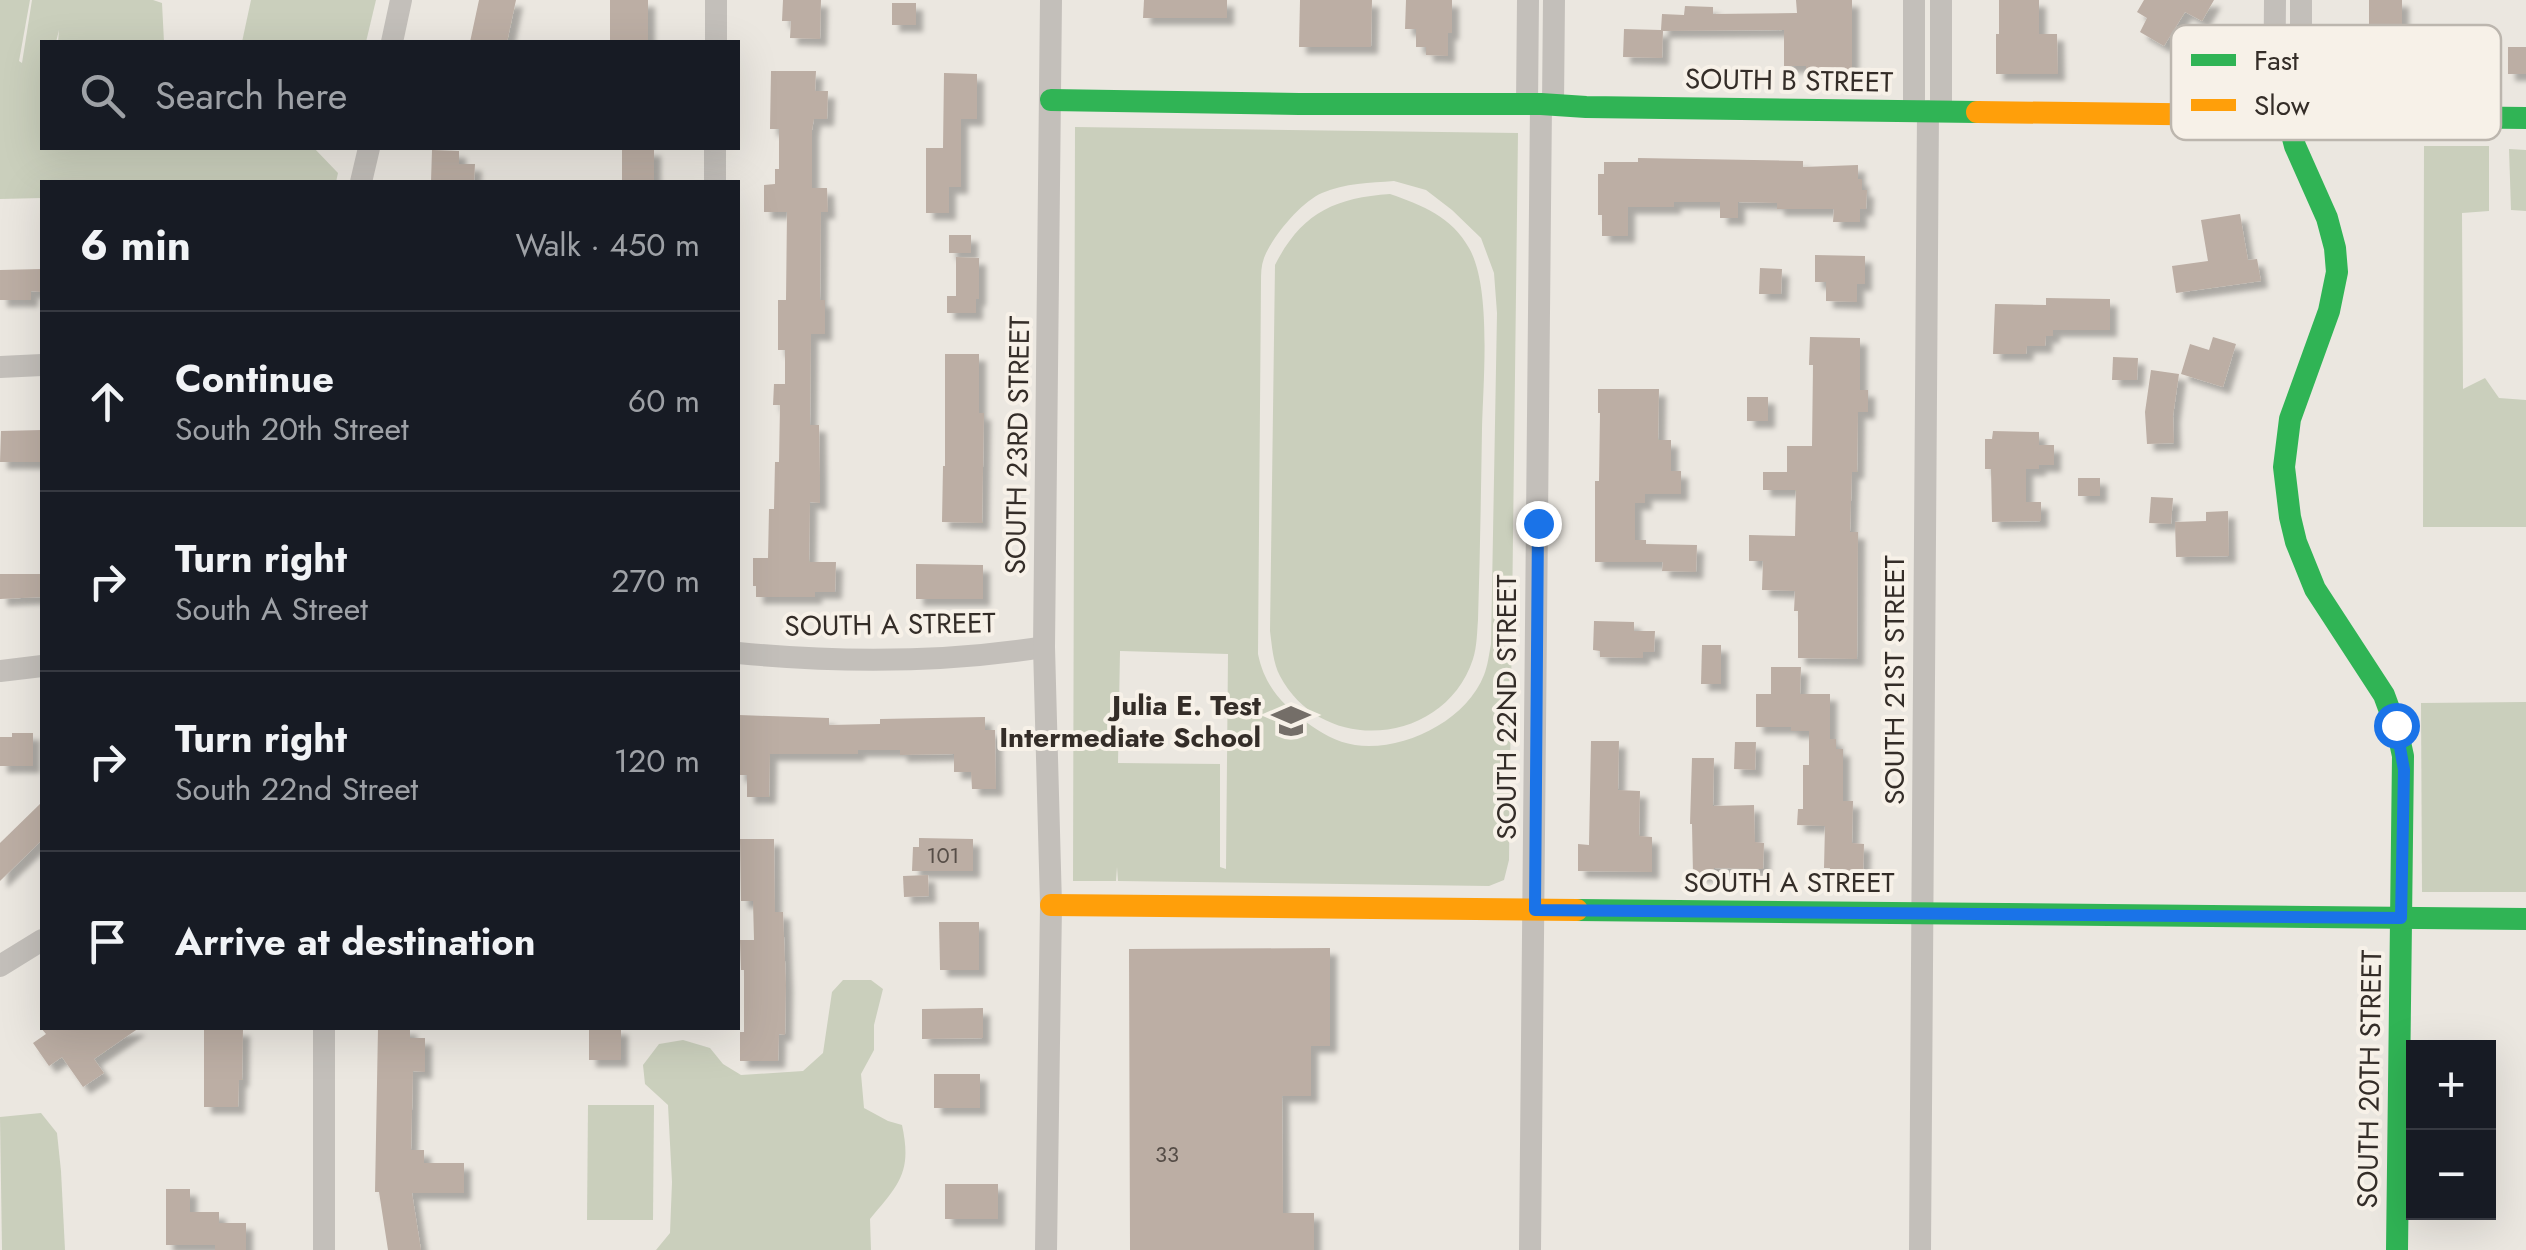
<!DOCTYPE html>
<meta charset="utf-8">
<style>
body{margin:0;font-family:Jost,sans-serif;background:#242831;color:#f1f3f6}
.controls{position:absolute;right:30px;bottom:30px;display:grid;overflow:hidden;border-radius:0px;box-shadow:0 10px 40px #0002}
.controls button{width:90px;height:90px;display:grid;place-items:center;padding:0;border:0;border-bottom:2px solid #363941;background:#171b24;color:#f1f3f6;font:50px sans-serif}
.stop{position:absolute;width:30px;height:30px;margin:-22px;border:8px solid #1a73e8;border-radius:50%;background:#fff}
.stop.end{background:#1a73e8;border-color:#fff;box-shadow:0 2px 10px #0008}
.list{margin:0;padding:0;list-style:none}
h2{display:flex;justify-content:space-between;align-items:center;height:130px;margin:0;padding:0 40px;font-size:42px}
h2 small{font-size:32px;font-weight:400;color:#9ea1a6}
.list li{display:grid;grid-template-columns:65px 1fr auto;gap:30px;align-items:center;box-sizing:border-box;height:180px;padding:0 40px;border-top:2px solid #363941}
.list b{display:block;font-size:38px;white-space:nowrap}
.list p{margin:0;font-size:32px;white-space:nowrap;color:#9ea1a6}
.list em{font-size:32px;font-style:normal;color:#9ea1a6}
.icon{flex:none;width:55px;height:55px;fill:none;stroke:currentColor;stroke-width:2;stroke-linecap:round;stroke-linejoin:round}
.map{position:relative;flex:none;width:2526px;height:1250px;overflow:hidden}
.search{position:absolute;background:#171b24;box-shadow:0 10px 40px #0002;left:40px;top:40px;width:700px;height:110px;display:flex;align-items:center;gap:25px;box-sizing:border-box;padding:0 35px;border-radius:0px;color:#9ea1a6;font-size:38px}
.panel{position:absolute;background:#171b24;box-shadow:0 10px 40px #0002;left:40px;top:180px;width:700px;height:850px;border-radius:0px}
.map>svg:first-child{display:block}
</style>
<div class="map">
<svg width="2526" height="1250" viewBox="0 0 2526 1250">
<defs>
<filter id="shadow"><feDropShadow dx="7" dy="7" stdDeviation="2.5" flood-color="#0004"/></filter>
</defs>
<rect width="100%" height="100%" fill="#ebe7e0"/>
<g fill="#cacfbc" fill-rule="evenodd">
<polygon points="0,0 30,0 19,61 22,63 32,0 153,0 162,3 164,42 58,42 59,30 56,42 42,42 42,148 314,148 338,173 336,182 42,182 42,198 0,199"/>
<polygon points="251,0 376,0 366,42 242,42"/>
<path d="M1075 127 1518 133 1509 860 1504 880 1489 886 1118 881 1117 867 1116 881H1073ZM1394 181 1426 190 1452 210 1481 238 1494 273 1497 313 1491 644C1489 654 1488 665 1484 675 1466 721 1403 752 1355 745 1336 742 1321 733 1306 722 1281 704 1264 684 1258 654L1261 282C1261 274 1261 266 1264 258 1272 237 1301 202 1322 193 1345 183 1370 183 1394 181ZM1120 651 1228 654 1226 869 1220 867V764L1118 763Z"/>
<polygon points="2424,146 2489,146 2489,211 2462,213 2463,389 2485,378 2499,398 2526,400 2526,527 2423,527"/>
<polygon points="2509,149 2526,150 2526,211 2511,210"/>
<path d="M1390 194C1422 205 1452 217 1469 248 1492 288 1483 382 1482 429 1481 493 1480 557 1478 620 1477 632 1477 647 1473 659 1445 745 1323 757 1280 676 1273 663 1272 646 1270 631L1275 265C1301 214 1333 198 1390 194Z"/>
<polygon points="2526,702 2526,892 2422,892 2421,703"/>
<path d="M843 980H871L883 989 874 1025V1050L861 1074 864 1108 888 1121 902 1125C912 1172 900 1183 870 1219L871 1250H656L670 1233 672 1182 668 1105 645 1084 643 1065 659 1044 683 1040 710 1048 723 1064 741 1075 803 1071 823 1053 832 992Z"/>
<polygon points="588,1105 654,1105 653,1220 587,1220"/>
<polygon points="41,1113 57,1133 61,1171 65,1250 2,1250 0,1117"/>
</g>
<g fill="#bcaea4" filter="url(#shadow)">
<polygon points="479,0 516,0 507,42 470,42"/>
<rect x="610" y="0" width="38" height="42"/>
<polygon points="783,0 821,0 820,39 790,38 791,21 782,21"/>
<polygon points="1144,0 1227,0 1227,18 1143,18"/>
<polygon points="1300,0 1372,0 1371,47 1299,47"/>
<polygon points="1406,0 1452,0 1452,33 1448,33 1448,56 1426,55 1426,47 1416,47 1416,29 1405,29"/>
<polygon points="1796,0 1852,0 1852,70 1806,70 1806,66 1784,66 1784,30 1663,31 1662,58 1623,57 1624,29 1661,30 1662,14 1684,15 1685,6 1713,7 1713,14 1797,13"/>
<polygon points="1999,0 2039,0 2039,34 2057,34 2058,74 1996,74 1996,34 1999,34"/>
<polygon points="2144,0 2214,0 2202,21 2185,12 2164,46 2140,32 2147,18 2137,12"/>
<polygon points="2369,0 2402,0 2402,28 2406,29 2406,66 2380,66 2380,32 2369,32"/>
<rect x="892" y="3" width="24" height="22"/>
<rect x="2508" y="47" width="18" height="27"/>
<polygon points="771,71 816,71 815,91 828,91 827,119 814,119 812,130 812,188 827,188 828,212 821,212 820,300 825,300 825,334 811,334 810,425 819,425 820,476 820,503 810,502 809,562 836,562 835,592 815,592 815,597 756,597 756,586 753,586 753,558 768,558 769,509 774,509 775,462 779,462 780,405 773,405 774,384 785,384 785,350 778,350 778,300 786,300 787,212 764,212 764,185 775,184 775,169 779,169 779,129 770,129"/>
<polygon points="944,73 977,74 977,119 961,119 961,187 949,187 949,213 926,213 926,148 943,148"/>
<rect x="622" y="149" width="32" height="33"/>
<polygon points="432,150 459,151 459,164 475,164 474,182 431,182"/>
<polygon points="1638,158 1803,161 1803,167 1858,165 1858,179 1862,179 1862,190 1867,190 1866,209 1860,209 1860,222 1833,222 1834,209 1777,209 1777,203 1738,202 1738,218 1720,218 1720,202 1674,202 1674,207 1628,207 1628,236 1602,236 1602,215 1598,215 1598,174 1604,174 1604,162 1638,162"/>
<polygon points="2240,214 2248,260 2257,259 2261,281 2176,293 2172,266 2208,261 2201,220"/>
<rect x="949" y="235" width="22" height="18"/>
<polygon points="1815,255 1865,256 1865,284 1857,284 1857,302 1826,301 1826,282 1815,282"/>
<polygon points="956,257 979,258 979,299 976,299 976,313 947,313 947,296 956,296"/>
<polygon points="1760,268 1782,269 1781,294 1759,294"/>
<polygon points="42,269 42,292 31,291 31,300 0,300 0,270"/>
<polygon points="2046,298 2110,299 2110,330 2053,330 2053,336 2046,336 2045,346 2027,346 2026,354 1993,354 1995,304 2046,305"/>
<polygon points="1810,337 1860,338 1860,390 1868,390 1868,412 1858,412 1857,472 1852,472 1850,532 1858,532 1857,659 1798,658 1798,611 1794,611 1795,591 1762,590 1763,561 1749,561 1749,535 1795,536 1796,490 1763,490 1763,472 1787,472 1787,446 1812,446 1813,365 1809,365"/>
<polygon points="2213,337 2236,344 2223,387 2181,374 2190,344 2209,350"/>
<polygon points="945,354 979,354 979,413 984,413 982,523 942,522 943,466 945,466"/>
<polygon points="2113,357 2138,358 2137,380 2112,380"/>
<polygon points="2151,370 2179,374 2173,416 2174,443 2147,444 2145,412"/>
<polygon points="1598,389 1659,389 1658,440 1671,440 1671,471 1681,471 1681,494 1645,494 1645,503 1635,503 1635,540 1646,540 1646,544 1697,545 1696,572 1662,571 1663,562 1595,562 1595,481 1599,481 1600,413 1598,413"/>
<rect x="1747" y="397" width="21" height="24"/>
<polygon points="42,430 42,462 0,462 1,431"/>
<polygon points="1993,431 2039,432 2039,445 2054,445 2054,465 2039,465 2039,469 2026,469 2026,502 2041,502 2041,521 1992,522 1991,469 1985,469 1985,439 1992,439"/>
<rect x="2078" y="478" width="22" height="18"/>
<polygon points="2151,497 2173,498 2171,524 2149,523"/>
<polygon points="2228,511 2229,556 2176,557 2175,522 2206,521 2206,512"/>
<polygon points="916,564 983,565 983,599 916,599"/>
<polygon points="0,574 42,574 42,597 0,599"/>
<polygon points="1594,621 1634,622 1634,631 1655,631 1654,652 1643,652 1643,658 1600,657 1600,651 1593,650"/>
<polygon points="1702,645 1721,645 1721,684 1701,684"/>
<polygon points="1771,667 1801,667 1800,694 1830,694 1830,739 1836,739 1836,749 1843,749 1843,801 1853,801 1852,843 1864,844 1863,877 1829,877 1830,868 1824,868 1825,826 1797,825 1798,809 1803,809 1803,765 1809,765 1809,731 1791,731 1791,727 1756,727 1756,694 1771,694"/>
<polygon points="739,715 829,718 829,725 880,724 880,719 985,717 985,730 995,730 996,789 972,789 971,772 954,772 954,754 900,755 900,750 858,750 858,754 770,754 769,797 747,797 747,775 738,775"/>
<polygon points="12,733 33,733 33,766 0,766 0,737 12,737"/>
<polygon points="1591,741 1619,741 1618,790 1640,791 1639,836 1652,837 1652,872 1578,871 1578,844 1589,845"/>
<polygon points="1735,742 1756,742 1755,770 1734,769"/>
<polygon points="1692,758 1714,758 1713,806 1754,805 1755,842 1764,843 1763,869 1714,868 1714,875 1693,875 1692,824 1690,824"/>
<polygon points="42,802 42,840 0,881 0,843"/>
<polygon points="919,838 973,839 973,871 912,871 913,847 919,847"/>
<polygon points="740,839 774,839 775,912 783,912 786,985 785,1035 779,1034 778,1061 740,1061 740,1032 744,1032 744,970 741,970 740,940 754,940 753,901 741,901"/>
<polygon points="928,875 929,896 904,897 903,876"/>
<polygon points="939,922 979,922 979,970 940,970"/>
<polygon points="1330,948 1330,1046 1311,1046 1311,1096 1282,1096 1283,1213 1314,1213 1314,1250 1130,1250 1129,949"/>
<polygon points="983,1008 983,1038 922,1039 922,1009"/>
<polygon points="41,1028 139,1028 94,1059 104,1073 83,1087 62,1057 49,1066 33,1043 46,1034"/>
<polygon points="378,1028 410,1028 410,1038 425,1038 425,1072 413,1071 411,1150 424,1150 424,1163 464,1163 464,1193 412,1193 421,1250 388,1250 379,1192 375,1192"/>
<rect x="589" y="1028" width="32" height="32"/>
<polygon points="204,1029 243,1029 242,1080 239,1080 238,1107 204,1107"/>
<rect x="934" y="1074" width="46" height="34"/>
<rect x="945" y="1184" width="53" height="35"/>
<polygon points="166,1189 190,1189 190,1212 219,1212 219,1223 246,1223 246,1250 215,1250 215,1245 166,1245"/>
</g>
<g fill="none" stroke-linecap="round" stroke-linejoin="round">
<g stroke="#c3bfba" stroke-width="22">
<polyline points="392,42 401,0"/>
<polyline points="716,42 716,0"/>
<polyline points="1527,104 1528,0"/>
<polyline points="1553,104 1554,0"/>
<polyline points="1914,111 1914,0"/>
<polyline points="1941,111 1941,0"/>
<polyline points="2301,114 2301,0"/>
<polyline points="2274,115 2275,0"/>
<polyline points="361,182 369,148"/>
<polyline points="715,182 715,148"/>
<polyline points="0,367 42,365"/>
<path d="M738 653C840 663 943 663 1044 647"/>
<polyline points="0,671 42,666"/>
<polyline points="0,966 42,940"/>
<polyline points="324,1028 324,1250"/>
<polyline points="1046,1250 1051,905 1044,647 1051,0"/>
<polyline points="1530,1250 1541,104"/>
<polyline points="1920,1250 1928,111"/>
</g>
<g stroke="#30b455" stroke-width="22">
<polyline points="1051,100 1299,104 1541,104 1586,107 1977,112"/>
<polyline points="2287,115 2295,146 2327,218 2335,248 2337,272 2329,311 2290,419 2284,467 2290,517 2296,542 2315,589 2384,695 2398,733 2403,756 2397,1250"/>
<polyline points="2340,116 2526,118"/>
<polyline points="1577,910 2526,919"/>
</g>
<g stroke="#ff9f0a" stroke-width="22">
<polyline points="1977,112 2340,116"/>
<polyline points="1051,905 1577,910"/>
</g>
</g>
<g fill="none" stroke-linecap="round" stroke-linejoin="round">
<polyline stroke="#1a73e8" stroke-width="12" points="1538,523 1535,910 2401,918 2404,770 2396,725"/>
</g>
<defs>
<g id="school-bare" transform="scale(3)"><path d="M0-5L7-2L0 1L-7-2ZM-4 1L0 2.5L4 1V4Q0 6-4 4Z" fill="#746e68" stroke="#f7f1e8" stroke-width="2.5" paint-order="stroke"/></g>
</defs>
<g fill-rule="evenodd">
<use href="#school-bare" x="1291" y="721"/>
</g>
<g text-anchor="middle" stroke-width="8" stroke-linejoin="round" paint-order="stroke">
<g font-size="22" fill="#564d47">
<text x="943" y="863">101</text>
<text x="1167" y="1162">33</text>
</g>
<g font-size="28" fill="#342d28" stroke="#f7f1e8">
<text transform="translate(1789 80) rotate(1)" y="10">SOUTH B STREET</text>
<text transform="translate(1017 445) rotate(-89)" y="10">SOUTH 23RD STREET</text>
<text transform="translate(890 624) rotate(-1)" y="10">SOUTH A STREET</text>
<text transform="translate(1894 680) rotate(-90)" y="10">SOUTH 21ST STREET</text>
<text transform="translate(1506 707) rotate(-90)" y="10">SOUTH 22ND STREET</text>
<text x="1789" y="892">SOUTH A STREET</text>
<text transform="translate(2369 1079) rotate(-89)" y="10">SOUTH 20TH STREET</text>
</g>
<g font-size="28" font-weight="bold" fill="#342d28" stroke="#f7f1e8" text-anchor="end">
<text x="1261" y="715">Julia E. Test<tspan x="1261" dy="32">Intermediate School</tspan></text>
</g>
</g>
<rect x="2171" y="25" width="330" height="115" rx="15" fill="#f7f1e8" stroke="#bcb6ae" stroke-width="2.5"/>
<rect x="2191" y="54" width="45" height="12" fill="#30b455"/>
<rect x="2191" y="99" width="45" height="12" fill="#ff9f0a"/>
<g font-size="28" fill="#342d28">
<text x="2254" y="70">Fast</text>
<text x="2254" y="115">Slow</text>
</g>
</svg>
<div class="controls">
<button>+</button>
<button>−</button>
</div>
<div class="stop" style="left:2396px;top:725px"></div>
<div class="stop end" style="left:1538px;top:523px"></div>
<div class="search"><svg class="icon" aria-label="search" viewBox="0 0 24 24"><circle cx="10" cy="10" r="6"/><path d="M15 15l6 6"/></svg>Search here</div>
<section class="panel">
<h2>6 min<small>Walk · 450 m</small></h2>
<ul class="list">
<li><svg class="icon" aria-label="ahead" viewBox="0 0 24 24"><path d="M12 20V5M6 11l6-6 6 6"/></svg><div><b>Continue</b><p>South 20th Street</p></div><em>60 m</em></li>
<li><svg class="icon" aria-label="right" viewBox="0 0 24 24"><path d="M7 20v-9h11M14 6l5 5-5 5"/></svg><div><b>Turn right</b><p>South A Street</p></div><em>270 m</em></li>
<li><svg class="icon" aria-label="right" viewBox="0 0 24 24"><path d="M7 20v-9h11M14 6l5 5-5 5"/></svg><div><b>Turn right</b><p>South 22nd Street</p></div><em>120 m</em></li>
<li><svg class="icon" aria-label="arrive" viewBox="0 0 24 24"><path d="M6 21V4h12l-3 4 3 4H6"/></svg><div><b>Arrive at destination</b></div></li>
</ul>
</section>
</div>
